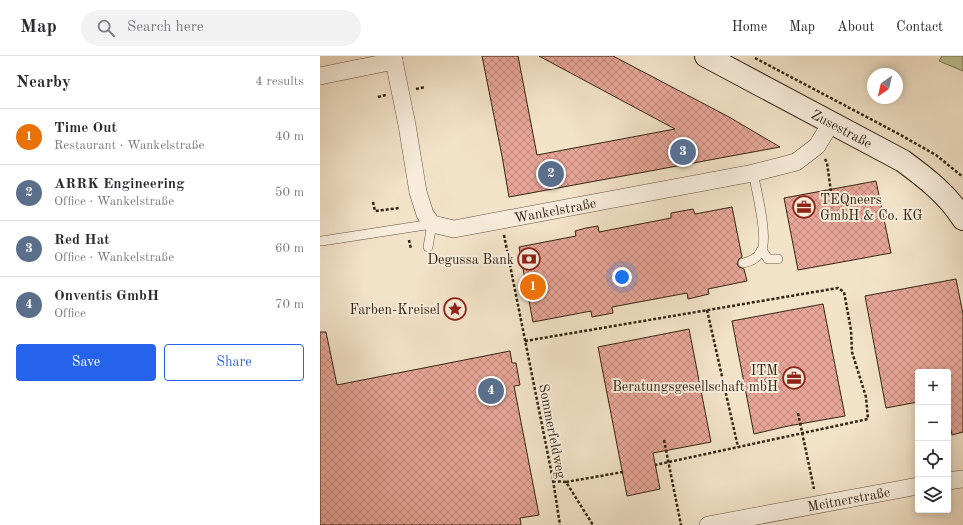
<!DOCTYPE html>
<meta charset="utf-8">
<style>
body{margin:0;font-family:"Old Standard TT",serif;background:#f2f2f3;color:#2b2b33}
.controls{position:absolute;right:12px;bottom:12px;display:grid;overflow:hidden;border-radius:4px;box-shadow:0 2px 10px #0003}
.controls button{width:36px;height:36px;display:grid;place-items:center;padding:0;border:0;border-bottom:1px solid #e1e1e2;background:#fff;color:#2b2b33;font:20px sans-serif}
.compass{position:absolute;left:547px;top:12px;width:36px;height:36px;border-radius:50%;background:#fff;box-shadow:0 2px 10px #0003;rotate:214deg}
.you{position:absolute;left:302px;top:221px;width:14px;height:14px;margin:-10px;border:3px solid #fff;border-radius:50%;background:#1a73e8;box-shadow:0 0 0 6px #1a73e833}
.badge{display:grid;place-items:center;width:26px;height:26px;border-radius:50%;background:#2563eb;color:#fff;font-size:13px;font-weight:700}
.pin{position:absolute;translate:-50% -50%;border:2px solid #fff;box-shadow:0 1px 4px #0006}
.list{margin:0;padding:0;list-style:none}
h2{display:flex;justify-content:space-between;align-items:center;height:52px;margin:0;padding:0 16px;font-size:17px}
h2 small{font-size:13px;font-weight:400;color:#7c7c81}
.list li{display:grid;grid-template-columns:26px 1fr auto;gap:12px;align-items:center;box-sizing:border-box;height:56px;padding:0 16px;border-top:1px solid #e1e1e2}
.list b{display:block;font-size:15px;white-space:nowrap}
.list p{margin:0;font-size:13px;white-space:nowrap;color:#7c7c81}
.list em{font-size:13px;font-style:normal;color:#7c7c81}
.actions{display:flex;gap:8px;padding:12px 16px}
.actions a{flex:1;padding:9px 0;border:1px solid #2563eb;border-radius:4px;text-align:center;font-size:14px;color:#2563eb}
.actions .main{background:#2563eb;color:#fff}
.icon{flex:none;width:22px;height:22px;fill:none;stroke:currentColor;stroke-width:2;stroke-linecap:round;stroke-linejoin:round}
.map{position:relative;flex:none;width:643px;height:469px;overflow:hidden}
header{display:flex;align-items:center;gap:24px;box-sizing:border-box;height:56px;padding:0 20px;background:#fff;border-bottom:1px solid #e1e1e2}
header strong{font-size:19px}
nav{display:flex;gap:22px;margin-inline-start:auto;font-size:14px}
.search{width:280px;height:36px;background:#f2f2f3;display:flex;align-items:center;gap:10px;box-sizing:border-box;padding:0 14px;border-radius:22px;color:#7c7c81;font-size:15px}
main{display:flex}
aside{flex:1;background:#fff}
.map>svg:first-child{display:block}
</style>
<header>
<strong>Map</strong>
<div class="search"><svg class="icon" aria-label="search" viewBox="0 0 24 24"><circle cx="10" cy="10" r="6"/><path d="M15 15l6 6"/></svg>Search here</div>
<nav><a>Home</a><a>Map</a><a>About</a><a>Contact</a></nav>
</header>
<main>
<aside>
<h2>Nearby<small>4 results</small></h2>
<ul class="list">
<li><span class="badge" style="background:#e8710a">1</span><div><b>Time Out</b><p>Restaurant · Wankelstraße</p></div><em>40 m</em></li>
<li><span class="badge" style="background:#5c6f8a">2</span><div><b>ARRK Engineering</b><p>Office · Wankelstraße</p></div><em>50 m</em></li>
<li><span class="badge" style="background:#5c6f8a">3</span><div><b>Red Hat</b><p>Office · Wankelstraße</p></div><em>60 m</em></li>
<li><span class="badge" style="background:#5c6f8a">4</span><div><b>Onventis GmbH</b><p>Office</p></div><em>70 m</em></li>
</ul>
<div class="actions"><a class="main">Save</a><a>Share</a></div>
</aside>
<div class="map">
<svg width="643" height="469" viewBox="0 0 643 469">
<defs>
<pattern id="building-cross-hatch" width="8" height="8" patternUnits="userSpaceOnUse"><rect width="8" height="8" fill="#e6a597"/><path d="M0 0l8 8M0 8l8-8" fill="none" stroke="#bb867a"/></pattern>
</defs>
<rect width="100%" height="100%" fill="#f2e2c8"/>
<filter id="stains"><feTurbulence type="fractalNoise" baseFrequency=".005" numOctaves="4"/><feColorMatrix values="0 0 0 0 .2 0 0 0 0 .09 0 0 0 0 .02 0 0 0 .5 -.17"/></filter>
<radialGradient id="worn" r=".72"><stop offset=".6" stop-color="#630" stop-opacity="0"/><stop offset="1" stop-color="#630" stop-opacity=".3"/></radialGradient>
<polygon fill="#bfc293" stroke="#7a7452" points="622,0 643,0 643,15 619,5"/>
<g fill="url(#building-cross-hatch)" stroke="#342512">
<polygon points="162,0 198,0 217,99 355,73 219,0 293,0 409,61 460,91 189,141 182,100"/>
<polygon points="556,125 571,197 478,214 464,142"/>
<polygon points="412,151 422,201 419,203 417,208 419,211 424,213 427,225 388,233 389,238 368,243 367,237 292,251 293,257 272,261 271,255 213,266 199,191 256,180 255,175 266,172 278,170 279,176 351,162 351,157 373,153 375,158"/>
<polygon points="636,223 643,258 643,376 632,379 628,359 628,316 598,316 598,346 566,352 545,240"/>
<polygon points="503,248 525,360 468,370 434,378 412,265"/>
<polygon points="369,273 391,386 333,397 340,433 307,440 278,291"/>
<polygon points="0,276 6,276 17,329 190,295 192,307 196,307 200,329 194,330 219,459 200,462 201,469 0,469"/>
</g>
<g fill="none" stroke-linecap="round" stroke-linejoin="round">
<g stroke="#645440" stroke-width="10">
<g id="lane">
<polyline points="2,185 112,168 108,191"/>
<polyline points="442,194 448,203 458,203"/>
<path d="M423 207C431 205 437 203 441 195 449 184 436 132 433 117"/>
</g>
</g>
<g stroke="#645440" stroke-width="18">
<g id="street">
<path id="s1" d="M73 0 87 69 98 136 105 158 112 168 134 173 433 117 476 106 497 90 511 67"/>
<polyline points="0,20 74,5"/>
<polyline points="628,425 643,423"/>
<path id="s2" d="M388 469 598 430"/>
</g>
</g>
<g stroke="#342512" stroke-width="24">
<g id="secondary">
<path id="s3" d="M386 0 583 105C606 122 628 139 643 163"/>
</g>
</g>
<g stroke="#342512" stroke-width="2.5" stroke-dasharray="3 2" stroke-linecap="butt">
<polyline points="435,2 577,77 616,99 643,121"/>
<polyline points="96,33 105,31"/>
<polyline points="58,41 66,39"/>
<polyline points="505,103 507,107 513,150"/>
<polyline points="53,146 55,155 79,152"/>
<polyline points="184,179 233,424 240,469"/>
<polyline points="89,184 91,193"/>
<polyline points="387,254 418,391"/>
<polyline points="205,285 518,232 524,236 531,274 532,296 546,341 548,363 335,409"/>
<polyline points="478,357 494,433"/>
<polyline points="344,384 361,469"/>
<polyline points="233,425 246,426 273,469"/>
<polyline points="246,426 303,416"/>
</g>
<use href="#lane" stroke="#f7ecdb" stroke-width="9"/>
<use href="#street" stroke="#f7ecdb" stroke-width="17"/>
<use href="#secondary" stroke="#f7ecdb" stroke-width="22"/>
</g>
<defs>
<g id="office-ring" transform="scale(1.15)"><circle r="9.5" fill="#f7ecdb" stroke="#8f2418" stroke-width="1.5"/><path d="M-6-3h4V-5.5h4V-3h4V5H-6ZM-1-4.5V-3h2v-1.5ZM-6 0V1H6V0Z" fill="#8f2418"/></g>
<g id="bank-ring" transform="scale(1.15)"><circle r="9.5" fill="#f7ecdb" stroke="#8f2418" stroke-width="1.5"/><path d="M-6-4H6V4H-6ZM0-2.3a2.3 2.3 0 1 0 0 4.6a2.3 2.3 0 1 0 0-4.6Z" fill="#8f2418"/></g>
<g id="sight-ring" transform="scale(1.15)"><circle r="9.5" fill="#f7ecdb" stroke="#8f2418" stroke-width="1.5"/><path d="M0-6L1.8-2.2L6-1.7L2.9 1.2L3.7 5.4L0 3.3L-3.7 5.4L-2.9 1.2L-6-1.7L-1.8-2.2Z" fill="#8f2418"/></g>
</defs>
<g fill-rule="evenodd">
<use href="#office-ring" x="484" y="151"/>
<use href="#bank-ring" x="209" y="203"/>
<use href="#sight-ring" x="135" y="253"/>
<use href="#office-ring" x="474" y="322"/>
</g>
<g text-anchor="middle" stroke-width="4" stroke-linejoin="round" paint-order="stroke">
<g font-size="14" fill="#342512" stroke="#f7ecdb">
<text dy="5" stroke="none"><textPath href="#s3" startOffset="154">Zusestraße</textPath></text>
<text dy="5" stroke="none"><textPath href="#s1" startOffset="299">Wankelstraße</textPath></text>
<text transform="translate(233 375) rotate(79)" y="5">Sommerfeldweg</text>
<text dy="5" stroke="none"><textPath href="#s2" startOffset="143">Meitnerstraße</textPath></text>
</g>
<g font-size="14" fill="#342512" stroke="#f7ecdb" text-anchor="end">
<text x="500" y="148" text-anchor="start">TEQneers<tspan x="500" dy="16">GmbH &amp; Co. KG</tspan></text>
<text x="194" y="208">Degussa Bank</text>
<text x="120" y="258">Farben-Kreisel</text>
<text x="458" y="319">ITM<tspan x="458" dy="16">Beratungsgesellschaft mbH</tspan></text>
</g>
</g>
<rect width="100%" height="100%" filter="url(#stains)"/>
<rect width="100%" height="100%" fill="url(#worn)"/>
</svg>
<div class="controls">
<button>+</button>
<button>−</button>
<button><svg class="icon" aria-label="locate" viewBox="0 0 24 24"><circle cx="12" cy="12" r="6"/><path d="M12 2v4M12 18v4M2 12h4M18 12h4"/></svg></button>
<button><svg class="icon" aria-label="layers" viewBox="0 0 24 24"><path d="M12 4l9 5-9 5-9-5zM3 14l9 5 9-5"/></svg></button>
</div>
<svg class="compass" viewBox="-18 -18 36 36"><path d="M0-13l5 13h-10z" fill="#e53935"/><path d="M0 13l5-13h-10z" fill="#7c7c81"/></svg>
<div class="you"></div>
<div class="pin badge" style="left:213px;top:231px;background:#e8710a">1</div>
<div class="pin badge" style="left:231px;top:118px;background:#5c6f8a">2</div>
<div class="pin badge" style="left:363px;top:96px;background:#5c6f8a">3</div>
<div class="pin badge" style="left:171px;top:335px;background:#5c6f8a">4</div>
</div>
</main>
